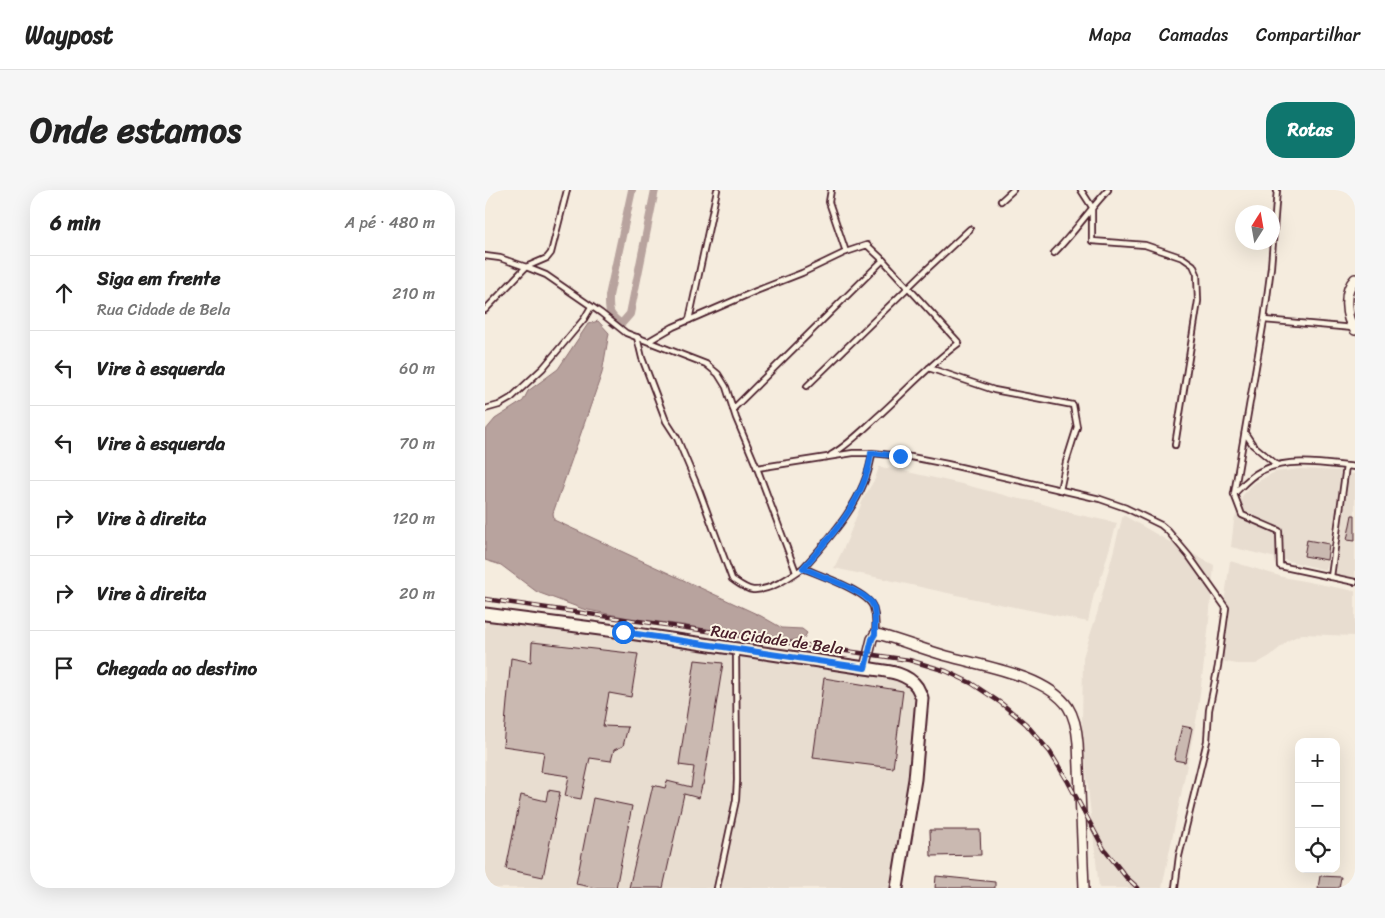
<!DOCTYPE html>
<html lang="pt">
<meta charset="utf-8">
<style>
body{margin:0;font-family:Sriracha,sans-serif;background:#f6f6f6;color:#222}
.controls{position:absolute;right:15px;bottom:15px;display:grid;overflow:hidden;border-radius:10px;box-shadow:0 5px 20px #0002}
.controls button{width:45px;height:45px;display:grid;place-items:center;padding:0;border:0;border-bottom:1px solid #e0e0e0;background:#fff;color:#222;font:25px sans-serif}
.compass{position:absolute;left:750px;top:15px;width:45px;height:45px;border-radius:50%;background:#fff;box-shadow:0 5px 20px #0002;rotate:11deg}
.stop{position:absolute;width:15px;height:15px;margin:-11px;border:4px solid #1a73e8;border-radius:50%;background:#fff}
.stop.end{background:#1a73e8;border-color:#fff;box-shadow:0 1px 5px #0008}
.list{margin:0;padding:0;list-style:none}
h2{display:flex;justify-content:space-between;align-items:center;height:65px;margin:0;padding:0 20px;font-size:21px}
h2 small{font-size:16px;font-weight:400;color:#767676}
.list li{display:grid;grid-template-columns:32px 1fr auto;gap:15px;align-items:center;box-sizing:border-box;height:75px;padding:0 20px;border-top:1px solid #e0e0e0}
.list b{display:block;font-size:19px;white-space:nowrap}
.list p{margin:0;font-size:16px;white-space:nowrap;color:#767676}
.list em{font-size:16px;font-style:normal;color:#767676}
.icon{flex:none;width:28px;height:28px;fill:none;stroke:currentColor;stroke-width:2;stroke-linecap:round;stroke-linejoin:round}
.map{position:relative;flex:none;width:870px;height:698px;overflow:hidden;border-radius:20px}
header{display:flex;align-items:center;gap:30px;box-sizing:border-box;height:70px;padding:0 25px;background:#fff;border-bottom:1px solid #e0e0e0}
header strong{font-size:24px}
nav{display:flex;gap:28px;margin-inline-start:auto;font-size:18px}
.intro{display:flex;align-items:center;justify-content:space-between;box-sizing:border-box;height:120px;padding:0 30px}
h1{margin:0;font-size:35px}
.button{padding:12px 22px;border-radius:20px;background:#0f766e;color:#fff;font-size:18px;font-weight:700}
main{display:flex;gap:30px;padding:0 30px}
aside{flex:1;background:#fff;border-radius:20px;box-shadow:0 5px 20px #0002}
.map>svg:first-child{display:block}
</style>
<header>
<strong>Waypost</strong>
<nav><a>Mapa</a><a>Camadas</a><a>Compartilhar</a></nav>
</header>
<div class="intro"><h1>Onde estamos</h1><a class="button">Rotas</a></div>
<main>
<aside>
<h2>6 min<small>A pé · 480 m</small></h2>
<ul class="list">
<li><svg class="icon" aria-label="ahead" viewBox="0 0 24 24"><path d="M12 20V5M6 11l6-6 6 6"/></svg><div><b>Siga em frente</b><p>Rua Cidade de Bela</p></div><em>210 m</em></li>
<li><svg class="icon" aria-label="left" viewBox="0 0 24 24"><path d="M17 20v-9H6M10 6l-5 5 5 5"/></svg><div><b>Vire à esquerda</b></div><em>60 m</em></li>
<li><svg class="icon" aria-label="left" viewBox="0 0 24 24"><path d="M17 20v-9H6M10 6l-5 5 5 5"/></svg><div><b>Vire à esquerda</b></div><em>70 m</em></li>
<li><svg class="icon" aria-label="right" viewBox="0 0 24 24"><path d="M7 20v-9h11M14 6l5 5-5 5"/></svg><div><b>Vire à direita</b></div><em>120 m</em></li>
<li><svg class="icon" aria-label="right" viewBox="0 0 24 24"><path d="M7 20v-9h11M14 6l5 5-5 5"/></svg><div><b>Vire à direita</b></div><em>20 m</em></li>
<li><svg class="icon" aria-label="arrive" viewBox="0 0 24 24"><path d="M6 21V4h12l-3 4 3 4H6"/></svg><div><b>Chegada ao destino</b></div></li>
</ul>
</aside>
<div class="map">
<svg width="870" height="698" viewBox="0 0 870 698">
<rect width="100%" height="100%" fill="#f5ecde"/>
<filter id="ink" filterUnits="userSpaceOnUse"><feTurbulence type="fractalNoise" baseFrequency=".02" numOctaves="2"/><feDisplacementMap in="SourceGraphic" scale="10" xChannelSelector="R" yChannelSelector="G"/><feConvolveMatrix kernelMatrix="1 2 1 2 8 2 1 2 1" color-interpolation-filters="sRGB"/></filter>
<g filter="url(#ink)">
<g fill="#e8ddd0">
<polygon points="394,277 409,279 481,295 530,308 552,312 590,324 632,333 614,394 609,404 603,432 490,409 349,378 361,353 379,307 390,289"/>
<polygon points="814,279 857,281 841,380 746,357 749,331 758,305 768,294 790,282"/>
<polygon points="864,283 870,284 870,388 850,384"/>
<polygon points="638,325 685,352 729,375 723,442 712,526 677,698 614,698 603,598 597,537 598,467 612,424"/>
<polygon points="745,371 798,387 870,401 870,446 817,444 804,450 785,466 771,474 752,474 731,470"/>
<polygon points="0,424 423,488 437,508 412,698 0,698"/>
</g>
<polygon fill="#b8a39e" stroke="#8c6e70" points="113,131 124,143 117,183 68,323 69,330 276,426 297,438 317,439 322,443 319,448 303,451 280,444 241,443 198,435 144,428 98,419 52,402 16,375 0,370 0,241 10,229 38,211 43,201 73,179 103,134"/>
<g fill="none" stroke-linecap="round" stroke-linejoin="round">
<path stroke="#b8a39e" stroke-width="8" d="M147 0 124 106C124 121 123 124 135 133L138 132 145 124 170 0"/>
</g>
<g fill="#cab9b1" stroke="#4a1f2b">
<polygon points="867,325 870,325 870,351 862,350"/>
<polygon points="822,350 844,354 842,370 819,366"/>
<polygon points="47,452 153,464 146,507 124,503 118,536 143,537 138,556 129,560 126,571 105,568 96,609 80,606 84,586 56,582 59,562 18,556 26,468 46,472"/>
<polygon points="210,470 238,473 218,595 217,595 214,608 199,604 178,698 144,698 168,595 180,598 182,591 206,597 209,577 194,575"/>
<polygon points="339,488 418,501 408,578 328,568"/>
<polygon points="697,536 707,538 700,572 689,570"/>
<polygon points="63,600 75,602 58,687 21,679 36,605 61,611"/>
<polygon points="108,608 147,616 131,698 111,698 91,694"/>
<polygon points="445,640 495,640 496,665 446,666"/>
<polygon points="451,686 510,692 510,698 450,698"/>
<polygon points="835,686 856,687 854,698 833,698"/>
</g>
<g fill="none" stroke-linecap="round" stroke-linejoin="round">
<g stroke="#4a1f2b" stroke-width="8">
<g id="service">
<polyline points="346,0 344,12 361,62"/>
<polyline points="596,0 607,17 607,51 660,55 698,68 708,75 712,84 713,111 690,255"/>
<polyline points="792,0 786,77 779,130 868,138"/>
<polyline points="516,11 528,0"/>
<path d="M569 63C589 43 604 20 623 0"/>
<polyline points="0,66 15,68 41,77 61,85 116,123 141,143 221,174 233,184 241,197 251,228 272,278 368,263 387,263 426,267 462,274 615,309 641,318 676,335 683,341 704,366 741,418 733,476 724,520 722,551 694,666 690,698"/>
<polyline points="0,120 41,77 62,68 66,63 82,0"/>
<polyline points="204,130 232,0"/>
<polyline points="779,130 749,304 757,325 794,341 795,376 870,392"/>
<path d="M152 147 157 168 181 231 192 248 214 300 247 389C253 393 260 399 268 400 285 401 305 387 318 378 334 385 382 401 388 417 391 426 391 436 390 444"/>
<polyline points="164,151 188,137 271,101 317,83 361,62 382,55 398,70 393,75 248,219"/>
<polyline points="444,178 509,200 588,215 592,237 581,272 575,300"/>
<polyline points="322,196 440,81 485,39"/>
<polyline points="0,219 14,215 26,208 58,178 99,129 106,117"/>
<polyline points="760,243 768,255 792,275"/>
<path d="M346 265C363 255 377 241 391 228 419 203 444 175 474 153L398 70"/>
<polyline points="272,278 311,382"/>
<path d="M749 304C757 296 765 286 776 281 804 267 840 274 870 277"/>
<path d="M318 378C346 347 382 307 387 263"/>
<polyline points="846,387 861,276"/>
<polyline points="232,698 251,610 252,590 251,460"/>
</g>
</g>
<g stroke="#4a1f2b" stroke-width="12">
<g id="minor">
<path d="M870 89C858 101 860 128 870 140"/>
<path d="M380 478 387 449 390 444 396 445C418 451 440 460 462 466 497 476 561 485 583 517 590 528 592 540 593 553L599 698"/>
</g>
</g>
<g stroke="#4a1f2b" stroke-width="15">
<path id="tertiary" d="M0 424 138 442 380 478C398 481 421 481 432 497 434 501 436 505 437 508L430 589 412 698"/>
</g>
<use href="#service" stroke="#fcf5e5" stroke-width="4.5"/>
<use href="#minor" stroke="#fcf5e5" stroke-width="9"/>
<use href="#tertiary" stroke="#fcf5e5" stroke-width="11"/>
<g stroke="#4a1f2b" stroke-width="4.5">
<polyline id="rail" points="0,409 424,470 461,481 486,493 516,513 541,534 565,562 582,590 619,659 641,687 653,698"/>
</g>
<use href="#rail" stroke="#fcf5e5" stroke-width="2.5" stroke-dasharray="8" stroke-linecap="butt"/>
</g>
</g>
<g fill="none" stroke-linecap="round" stroke-linejoin="round" filter="url(#ink)">
<path stroke="#1a73e8" stroke-width="6" d="M138 442 380 478 387 449 390 444V429L389 418 386 412 379 406 361 396 318 378C346 347 382 307 386 263L415 266"/>
</g>
<g text-anchor="middle" stroke-width="4" stroke-linejoin="round" paint-order="stroke">
<g font-size="16" fill="#4a1f2b" stroke="#fcf5e5">
<text transform="translate(292 449) rotate(8)" y="6">Rua Cidade de Bela</text>
</g>
</g>
</svg>
<div class="controls">
<button>+</button>
<button>−</button>
<button><svg class="icon" aria-label="locate" viewBox="0 0 24 24"><circle cx="12" cy="12" r="6"/><path d="M12 2v4M12 18v4M2 12h4M18 12h4"/></svg></button>
</div>
<svg class="compass" viewBox="-18 -18 36 36"><path d="M0-13l5 13h-10z" fill="#e53935"/><path d="M0 13l5-13h-10z" fill="#767676"/></svg>
<div class="stop" style="left:138px;top:442px"></div>
<div class="stop end" style="left:415px;top:266px"></div>
</div>
</main>
